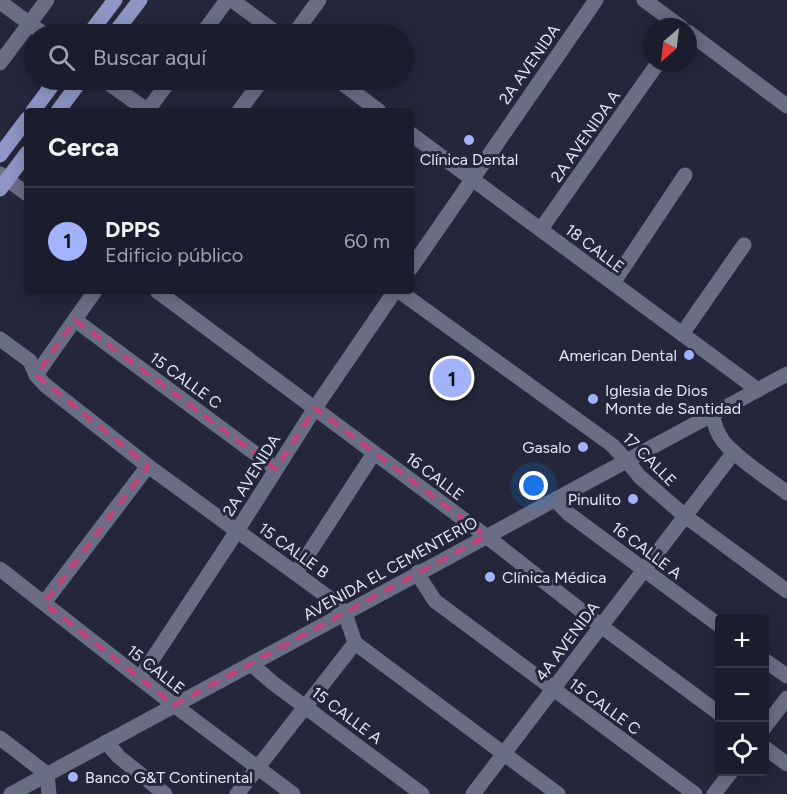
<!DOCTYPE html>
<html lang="es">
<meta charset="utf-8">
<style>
body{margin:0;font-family:Figtree,sans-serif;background:#232633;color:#f1f3f6}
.controls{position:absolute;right:18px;bottom:18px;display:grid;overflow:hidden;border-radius:6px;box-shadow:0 3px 15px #0003}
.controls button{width:54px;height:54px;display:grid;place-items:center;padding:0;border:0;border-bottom:2px solid #383b47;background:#1a1d2b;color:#f1f3f6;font:30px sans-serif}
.compass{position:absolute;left:643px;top:18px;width:54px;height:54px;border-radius:50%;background:#1a1d2b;box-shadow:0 3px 15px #0003;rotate:208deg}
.you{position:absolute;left:534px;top:486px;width:21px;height:21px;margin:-15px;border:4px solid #fff;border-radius:50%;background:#1a73e8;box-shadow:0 0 0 9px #1a73e833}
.badge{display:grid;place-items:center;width:39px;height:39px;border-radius:50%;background:#a3b2fc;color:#111;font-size:20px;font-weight:700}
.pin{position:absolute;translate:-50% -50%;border:3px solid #fff;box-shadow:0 2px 6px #0006}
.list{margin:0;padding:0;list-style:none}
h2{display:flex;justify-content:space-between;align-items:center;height:78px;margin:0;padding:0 24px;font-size:26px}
h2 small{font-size:20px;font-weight:400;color:#9fa2a9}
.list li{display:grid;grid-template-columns:39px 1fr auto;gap:18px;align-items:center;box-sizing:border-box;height:108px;padding:0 24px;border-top:2px solid #383b47}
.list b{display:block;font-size:22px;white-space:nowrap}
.list p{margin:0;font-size:20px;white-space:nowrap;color:#9fa2a9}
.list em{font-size:20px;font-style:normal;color:#9fa2a9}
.icon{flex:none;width:33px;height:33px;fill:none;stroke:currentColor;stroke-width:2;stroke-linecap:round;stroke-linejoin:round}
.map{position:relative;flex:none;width:787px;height:794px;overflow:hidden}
.search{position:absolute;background:#1a1d2b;box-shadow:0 3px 15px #0003;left:24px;top:24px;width:390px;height:66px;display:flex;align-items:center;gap:15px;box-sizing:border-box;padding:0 21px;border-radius:33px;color:#9fa2a9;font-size:22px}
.panel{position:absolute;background:#1a1d2b;box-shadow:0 3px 15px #0003;left:24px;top:108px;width:390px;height:186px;border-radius:6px}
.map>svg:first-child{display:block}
</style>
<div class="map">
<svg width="787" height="794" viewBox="0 0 787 794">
<rect width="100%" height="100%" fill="#232739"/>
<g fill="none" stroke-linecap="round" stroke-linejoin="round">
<g stroke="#696e84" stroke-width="15">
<polyline points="232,0 278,34"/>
<polyline points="0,2 44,34"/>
<polyline points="202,34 227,0"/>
<polyline points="294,34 319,0"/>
<polyline points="0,63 47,0"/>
<polyline points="104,80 148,111"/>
<polyline points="338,80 379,111"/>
<polyline points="147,111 170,80"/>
<polyline points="239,111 262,80"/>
<polyline points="411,134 758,390"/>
<polyline points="0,174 27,194"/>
<polyline points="541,229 658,63"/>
<polyline points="411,268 596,0"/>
<polyline points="613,283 685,175"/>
<polyline points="157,291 486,536 601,626 720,714"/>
<polyline points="399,291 612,445 627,461 640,477 685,516 787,591"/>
<polyline points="75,320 276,469"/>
<polyline points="682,334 744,245"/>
<polyline points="0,339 30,361 36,375 45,385 148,466 328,597 345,613 355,643 558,794"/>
<polyline points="36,375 95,291"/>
<path d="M712 414C714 423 717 433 723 441 736 458 769 479 787 493"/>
<polyline points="555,500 569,514 720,626"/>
<polyline points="0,569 174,705 293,794"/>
<polyline points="418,572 422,581 435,601 695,794"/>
<polyline points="296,573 374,453"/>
<polyline points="44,603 148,466"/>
<polyline points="764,660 787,676"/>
<polyline points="251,664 273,683 422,794"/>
<polyline points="140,678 237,531 315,408 395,291"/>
<polyline points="764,728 787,698"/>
<polyline points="0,738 47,774 49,794"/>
<polyline points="106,742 119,757 165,794"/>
<polyline points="764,747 787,764"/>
<polyline points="237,794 355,643"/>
<polyline points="473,794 734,452"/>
<polyline points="714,794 731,772"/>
</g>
<g stroke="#696e84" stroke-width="15">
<polyline points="644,0 681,27"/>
<polyline points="688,32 787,106"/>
<polyline points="11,794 787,374"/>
</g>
<g stroke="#8d96c4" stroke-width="15">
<polyline points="89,34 115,0"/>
<polyline points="114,34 140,0"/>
<polyline points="33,111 56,80"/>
<polyline points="58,111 81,80"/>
<polyline points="0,155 27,119"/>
<polyline points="0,189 27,153"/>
</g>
</g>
<path fill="none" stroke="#c84179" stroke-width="4.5" stroke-dasharray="12 8" stroke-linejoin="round" d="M75 320 276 469 315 408 486 536 174 705 44 603 148 466 36 375Z"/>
<g fill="#a3b2fc" stroke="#232739" stroke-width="2">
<circle cx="469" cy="140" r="6"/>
<circle cx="689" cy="355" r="6"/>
<circle cx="593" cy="399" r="6"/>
<circle cx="583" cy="447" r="6"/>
<circle cx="633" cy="499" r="6"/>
<circle cx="490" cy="577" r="6"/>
<circle cx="73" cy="777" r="6"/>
</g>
<g text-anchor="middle" stroke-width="6" stroke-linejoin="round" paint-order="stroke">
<g font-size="16" fill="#e1e4f1" stroke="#232739">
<text transform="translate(529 64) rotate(-55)" y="6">2A AVENIDA</text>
<text transform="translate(585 136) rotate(-55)" y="6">2A AVENIDA A</text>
<text transform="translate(595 248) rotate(37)" y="6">18 CALLE</text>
<text transform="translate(186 380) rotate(36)" y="6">15 CALLE C</text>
<text transform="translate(650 459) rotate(45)" y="6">17 CALLE</text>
<text transform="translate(251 475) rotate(-58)" y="6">2A AVENIDA</text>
<text transform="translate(435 476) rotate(37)" y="6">16 CALLE</text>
<text transform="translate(294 550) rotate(36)" y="6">15 CALLE B</text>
<text transform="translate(647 550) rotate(37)" y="6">16 CALLE A</text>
<text transform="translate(390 568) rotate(-29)" y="6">AVENIDA EL CEMENTERIO</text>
<text transform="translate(567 641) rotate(-53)" y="6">4A AVENIDA</text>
<text transform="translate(156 669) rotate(38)" y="6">15 CALLE</text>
<text transform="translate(605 706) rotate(36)" y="6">15 CALLE C</text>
<text transform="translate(347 715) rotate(37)" y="6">15 CALLE A</text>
</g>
<g font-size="16" fill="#e1e4f1" stroke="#232739" text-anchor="end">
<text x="469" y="165" text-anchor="middle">Clínica Dental</text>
<text x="677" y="361">American Dental</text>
<text x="605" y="396" text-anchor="start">Iglesia de Dios<tspan x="605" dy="18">Monte de Santidad</tspan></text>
<text x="571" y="453">Gasalo</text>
<text x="621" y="505">Pinulito</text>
<text x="502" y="583" text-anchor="start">Clínica Médica</text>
<text x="85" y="783" text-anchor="start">Banco G&amp;T Continental</text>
</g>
</g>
</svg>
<div class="controls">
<button>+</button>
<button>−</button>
<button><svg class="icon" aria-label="locate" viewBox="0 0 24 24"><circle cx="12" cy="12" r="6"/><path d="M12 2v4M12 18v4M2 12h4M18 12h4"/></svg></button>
</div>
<svg class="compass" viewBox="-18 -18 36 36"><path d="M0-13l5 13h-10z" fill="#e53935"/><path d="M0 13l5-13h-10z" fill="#9fa2a9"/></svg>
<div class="you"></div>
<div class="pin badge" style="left:452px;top:378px">1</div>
<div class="search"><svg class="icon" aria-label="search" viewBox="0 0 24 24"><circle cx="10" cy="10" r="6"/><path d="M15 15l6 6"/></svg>Buscar aquí</div>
<section class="panel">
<h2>Cerca<small></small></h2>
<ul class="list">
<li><span class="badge">1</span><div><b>DPPS</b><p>Edificio público</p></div><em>60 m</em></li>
</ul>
</section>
</div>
